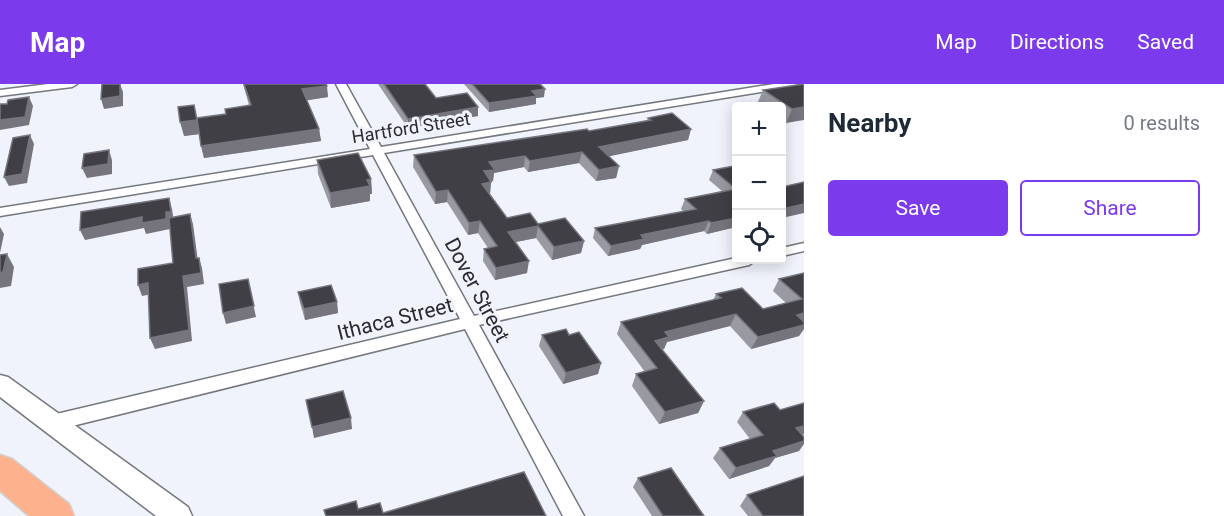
<!DOCTYPE html>
<meta charset="utf-8">
<style>
body{margin:0;font-family:Roboto,sans-serif;background:#f2f2f3;color:#1f2937}
.controls{position:absolute;right:18px;top:18px;display:grid;overflow:hidden;border-radius:6px;box-shadow:0 3px 15px #0003}
.controls button{width:54px;height:54px;display:grid;place-items:center;padding:0;border:0;border-bottom:2px solid #e0e1e3;background:#fff;color:#1f2937;font:30px sans-serif}
.list{margin:0;padding:0;list-style:none}
h2{display:flex;justify-content:space-between;align-items:center;height:78px;margin:0;padding:0 24px;font-size:26px}
h2 small{font-size:20px;font-weight:400;color:#747a83}
.actions{display:flex;gap:12px;padding:18px 24px}
.actions a{flex:1;padding:14px 0;border:2px solid #7c3aed;border-radius:6px;text-align:center;font-size:21px;color:#7c3aed}
.actions .main{background:#7c3aed;color:#fff}
.icon{flex:none;width:33px;height:33px;fill:none;stroke:currentColor;stroke-width:2;stroke-linecap:round;stroke-linejoin:round}
.map{position:relative;flex:none;width:804px;height:432px;overflow:hidden}
header{display:flex;align-items:center;gap:36px;box-sizing:border-box;height:84px;padding:0 30px;background:#7c3aed;color:#fff}
header strong{font-size:28px}
nav{display:flex;gap:33px;margin-inline-start:auto;font-size:21px}
main{display:flex}
aside{flex:1;background:#fff}
.map>svg:first-child{display:block}
</style>
<header>
<strong>Map</strong>
<nav><a>Map</a><a>Directions</a><a>Saved</a></nav>
</header>
<main>
<div class="map">
<svg width="804" height="432" viewBox="0 0 804 432">
<rect width="100%" height="100%" fill="#f0f3fc"/>
<g fill="none" stroke-linecap="round" stroke-linejoin="round">
<g stroke="#75777f" stroke-width="3">
<g id="minor">
<polygon points="48,0 77,0 72,3 0,12 0,6"/>
<polygon points="336,0 346,0 381,63 774,0 797,0 792,3 384,69 474,232 736,174 756,176 749,181 479,241 584,432 563,432 465,245 52,347 46,344 43,339 46,334 52,331 460,235 373,71 0,132 0,124 370,65"/>
<polygon points="804,159 804,167 782,172 782,164"/>
</g>
</g>
<g stroke="#75777f" stroke-width="3">
<polygon id="secondary" points="0,291 8,293 188,423 192,432 156,432 0,313"/>
</g>
<g stroke="#d0d0d1" stroke-width="3">
<polygon id="motorway" points="0,371 12,375 69,420 74,432 29,432 0,407"/>
</g>
<use href="#minor" fill="#fff" fill-rule="evenodd"/>
<use href="#secondary" fill="#fff" fill-rule="evenodd"/>
<use href="#motorway" fill="#feb18d" fill-rule="evenodd"/>
</g>
<g fill="#9899a1">
<polygon points="243,0 326,0 328,13 307,16 319,45 321,57 204,74 199,50 184,52 194,21 197,34 226,30 249,21"/>
<polygon points="378,0 425,0 436,14 478,23 478,32 408,44"/>
<polygon points="464,0 540,0 544,13 536,14 536,20 489,28"/>
<polygon points="804,0 786,39 782,36 782,22 761,22 757,20 763,6"/>
<polygon points="648,34 691,45 688,56 609,72 619,82 616,94 596,97 579,79 528,88 524,83 494,89 493,97 491,98 490,110 489,110 507,134 538,140 584,157 581,169 552,176 536,154 516,158 527,189 495,196 483,177 484,165 488,164 478,149 468,151 447,118 435,120 413,83 414,71 589,47 647,37"/>
<polygon points="317,76 371,95 372,110 370,110 370,117 331,124 318,90"/>
<polygon points="734,82 736,143 707,150 704,147 642,161 640,165 608,172 593,154 595,144 684,128 681,125 685,115 722,107 709,96 713,86"/>
<polygon points="804,189 804,245 799,252 751,265 730,242 667,258 664,265 662,265 704,317 698,329 659,340 632,302 636,290 645,288 617,250 621,238 713,216 716,210 763,225 786,219 773,207 779,195"/>
<polygon points="298,208 337,218 338,229 305,236 300,219"/>
<polygon points="542,251 569,251 601,279 598,290 563,300 539,262"/>
<polygon points="804,319 804,350 802,351 799,367 775,374 769,382 729,395 713,374 720,364 750,355 737,338 743,328 780,326"/>
<polygon points="638,394 704,432 652,432 633,403"/>
<polygon points="747,411 804,432 748,432 740,422"/>
</g>
<g fill="#76757d">
<polygon points="120,0 123,8 123,22 104,25 101,15"/>
<polygon points="327,2 328,13 303,17 302,5"/>
<polygon points="545,5 544,13 536,14 536,20 489,28 489,19 532,7"/>
<polygon points="29,13 33,22 29,41 0,46 0,36"/>
<polygon points="194,21 200,50 184,52 180,38"/>
<polygon points="478,23 478,32 408,44 408,35"/>
<polygon points="804,23 804,36 786,39 792,25"/>
<polygon points="319,45 321,57 204,74 201,62"/>
<polygon points="691,45 688,56 596,75 599,63"/>
<polygon points="30,51 34,60 27,99 9,102 4,93"/>
<polygon points="109,66 112,76 112,90 87,94 82,84"/>
<polygon points="582,68 579,79 528,88 530,77"/>
<polygon points="525,72 524,83 494,89 493,97 482,99 484,87 489,78"/>
<polygon points="619,82 616,94 596,97 599,86"/>
<polygon points="371,95 372,110 370,110 370,117 331,124 330,109"/>
<polygon points="491,98 490,110 480,111 482,100"/>
<polygon points="448,106 447,118 435,120 436,108"/>
<polygon points="169,114 172,125 174,138 170,145 146,150 144,144 85,156 80,146 166,128"/>
<polygon points="804,120 804,129 782,134 782,125"/>
<polygon points="190,130 193,140 199,185 196,174"/>
<polygon points="736,134 736,143 707,150 711,139"/>
<polygon points="480,137 478,149 468,151 469,139"/>
<polygon points="709,137 704,147 642,161 640,165 608,172 611,162 641,151"/>
<polygon points="538,142 536,154 506,160 508,148"/>
<polygon points="0,143 4,150 0,169"/>
<polygon points="584,157 581,169 552,176 554,163"/>
<polygon points="7,170 14,183 11,202 0,204 0,189"/>
<polygon points="199,174 202,184 204,200 187,203 192,257 155,265 150,254 183,192"/>
<polygon points="529,177 527,189 495,196 496,184"/>
<polygon points="148,199 152,210 142,212 138,201"/>
<polygon points="250,205 256,233 226,240 223,229"/>
<polygon points="337,218 338,229 305,236 304,225"/>
<polygon points="804,229 804,239 797,231"/>
<polygon points="736,230 730,242 667,258 664,265 650,268 655,257 665,248"/>
<polygon points="804,241 804,245 799,252 751,265 758,253"/>
<polygon points="601,279 598,290 563,300 566,289"/>
<polygon points="704,317 698,329 659,340 665,328"/>
<polygon points="351,334 352,345 314,354 312,343"/>
<polygon points="804,342 804,350 789,355 796,344"/>
<polygon points="804,357 804,360 799,367 775,374 769,382 729,395 736,384 773,367"/>
</g>
<g fill="#413f46" stroke="#76757d" stroke-width="1.5">
<polygon points="102,0 120,0 120,12 101,15"/>
<polygon points="244,0 326,0 327,2 302,5 319,45 201,62 197,34 226,30 225,25 251,21"/>
<polygon points="384,0 425,0 436,14 467,9 478,23 408,35"/>
<polygon points="472,0 540,0 545,5 532,7 537,12 489,19"/>
<polygon points="804,0 804,23 792,25 763,6"/>
<polygon points="29,13 25,33 0,36 0,20 7,20 8,16"/>
<polygon points="194,21 197,36 180,38 178,23"/>
<polygon points="672,29 691,45 599,63 619,82 599,86 582,68 530,77 525,72 489,78 495,86 484,87 491,98 482,100 507,134 530,129 538,140 565,134 584,157 554,163 538,142 508,148 529,177 496,184 484,165 497,162 480,137 469,139 448,106 436,108 414,71 587,45 589,47 651,36 648,34"/>
<polygon points="30,51 22,90 4,93 13,54"/>
<polygon points="109,66 108,80 82,84 84,70"/>
<polygon points="358,69 371,95 367,96 370,102 330,109 317,76"/>
<polygon points="734,82 736,84 736,134 711,139 709,137 641,151 644,155 611,162 595,144 696,125 685,115 736,105 713,86"/>
<polygon points="804,98 804,120 782,125 782,103"/>
<polygon points="169,114 171,128 166,128 166,135 142,139 142,133 80,146 81,128"/>
<polygon points="190,130 196,174 199,174 201,189 183,192 189,246 150,254 148,199 138,201 138,185 173,179 169,134"/>
<polygon points="7,170 3,188 0,189 0,171"/>
<polygon points="804,189 804,229 797,231 804,238 804,241 758,253 736,230 665,248 669,253 655,257 704,317 665,328 636,290 657,284 621,238 721,214 716,210 742,204 763,225 802,215 779,195"/>
<polygon points="248,195 254,222 223,229 219,200"/>
<polygon points="331,201 337,218 304,225 298,208"/>
<polygon points="566,245 569,251 579,248 601,279 566,289 542,251"/>
<polygon points="343,307 351,334 312,343 306,316"/>
<polygon points="774,319 780,326 804,319 804,342 796,344 804,353 804,357 773,367 777,372 736,384 720,364 763,351 743,328"/>
<polygon points="671,384 704,432 663,432 638,394"/>
<polygon points="524,388 546,432 326,432 324,426 356,417 358,425 380,419 383,429"/>
<polygon points="804,392 804,432 763,432 747,411"/>
</g>
<g text-anchor="middle" stroke-width="6" stroke-linejoin="round" paint-order="stroke">
<g font-size="18" fill="#2a2b2f" stroke="#f0f3fc">
<text transform="translate(411 44) rotate(-9)" y="6">Hartford Street</text>
</g>
<g font-size="21" fill="#2a2b2f" stroke="#f0f3fc">
<text transform="translate(477 206) rotate(62)" y="7">Dover Street</text>
<text transform="translate(395 235) rotate(-14)" y="7">Ithaca Street</text>
</g>
</g>
</svg>
<div class="controls">
<button>+</button>
<button>−</button>
<button><svg class="icon" aria-label="locate" viewBox="0 0 24 24"><circle cx="12" cy="12" r="6"/><path d="M12 2v4M12 18v4M2 12h4M18 12h4"/></svg></button>
</div>
</div>
<aside>
<h2>Nearby<small>0 results</small></h2>
<ul class="list">
</ul>
<div class="actions"><a class="main">Save</a><a>Share</a></div>
</aside>
</main>
